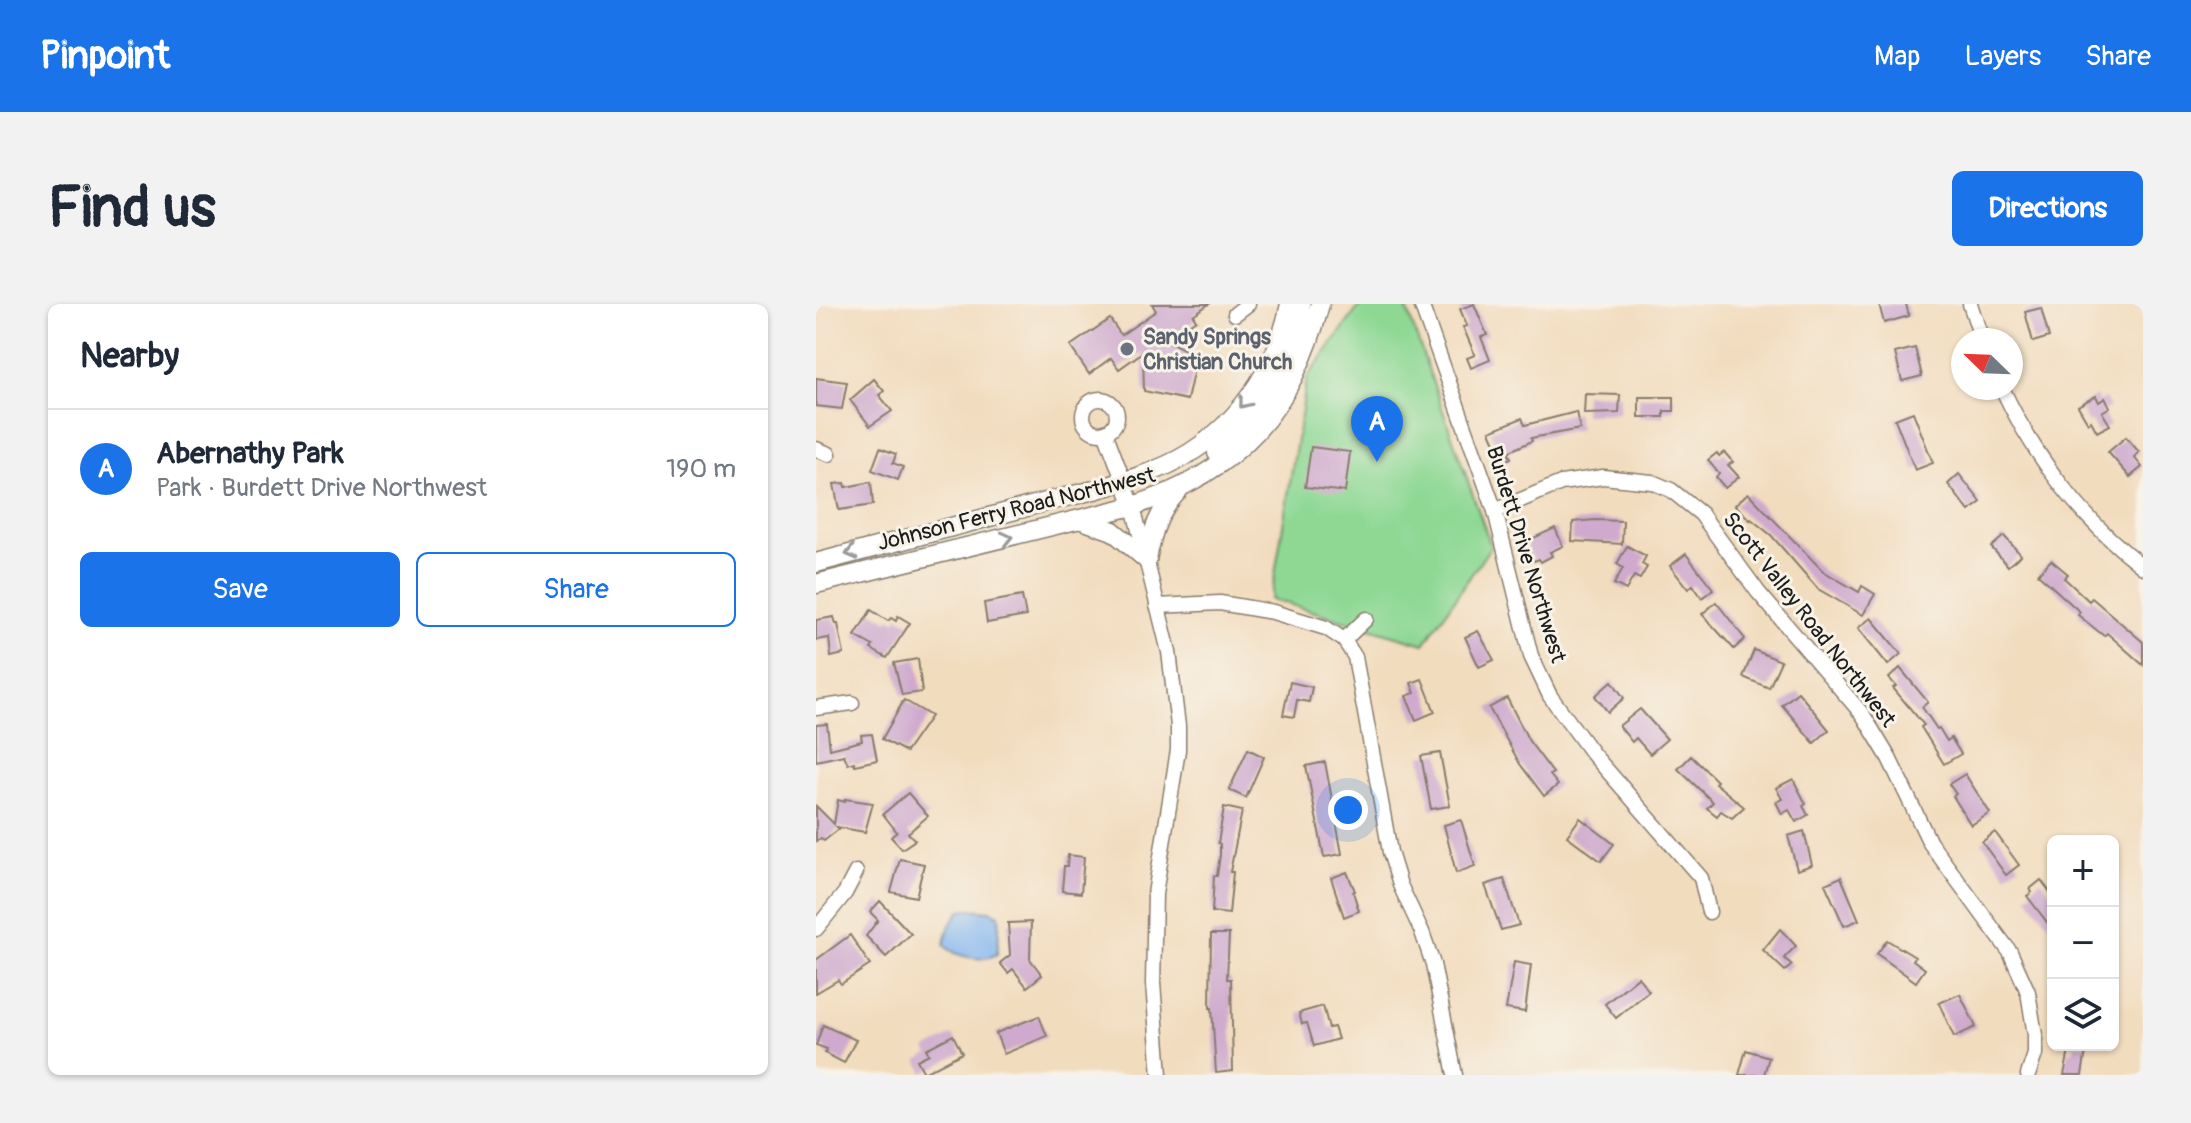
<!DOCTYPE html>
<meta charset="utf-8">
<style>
body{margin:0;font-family:Pangolin,sans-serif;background:#f2f2f3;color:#1f2937}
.controls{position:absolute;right:24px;bottom:24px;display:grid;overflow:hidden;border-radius:12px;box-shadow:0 2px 6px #0004}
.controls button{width:72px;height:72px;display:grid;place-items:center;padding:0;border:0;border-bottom:2px solid #e0e1e3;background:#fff;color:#1f2937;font:40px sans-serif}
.compass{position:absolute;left:1135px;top:24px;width:72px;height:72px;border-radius:50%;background:#fff;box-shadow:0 2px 6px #0004;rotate:293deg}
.you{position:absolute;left:532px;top:506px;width:28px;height:28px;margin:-20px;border:6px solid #fff;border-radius:50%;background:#1a73e8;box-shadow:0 0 0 12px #1a73e833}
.badge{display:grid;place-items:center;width:52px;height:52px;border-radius:50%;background:#1a73e8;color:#fff;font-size:26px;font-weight:700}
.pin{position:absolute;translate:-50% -66px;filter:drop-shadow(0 2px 4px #0008)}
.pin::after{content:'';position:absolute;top:42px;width:28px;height:24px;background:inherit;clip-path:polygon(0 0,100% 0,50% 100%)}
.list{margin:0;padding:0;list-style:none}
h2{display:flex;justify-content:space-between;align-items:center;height:104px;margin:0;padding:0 32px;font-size:34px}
h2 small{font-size:26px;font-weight:400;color:#747a83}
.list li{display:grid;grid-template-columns:52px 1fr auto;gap:24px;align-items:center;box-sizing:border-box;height:120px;padding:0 32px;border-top:2px solid #e0e1e3}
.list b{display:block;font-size:30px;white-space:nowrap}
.list p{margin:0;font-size:26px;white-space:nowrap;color:#747a83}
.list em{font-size:26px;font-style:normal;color:#747a83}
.actions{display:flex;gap:16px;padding:24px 32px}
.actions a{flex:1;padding:18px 0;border:2px solid #1a73e8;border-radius:12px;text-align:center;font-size:28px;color:#1a73e8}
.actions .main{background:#1a73e8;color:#fff}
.icon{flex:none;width:44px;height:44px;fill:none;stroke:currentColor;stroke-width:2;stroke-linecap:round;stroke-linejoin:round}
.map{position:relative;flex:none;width:1327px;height:771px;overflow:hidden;border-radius:12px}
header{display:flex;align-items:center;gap:48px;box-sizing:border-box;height:112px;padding:0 40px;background:#1a73e8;color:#fff}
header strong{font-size:38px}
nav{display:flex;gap:44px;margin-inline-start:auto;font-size:28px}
.intro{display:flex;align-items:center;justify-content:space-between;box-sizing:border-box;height:192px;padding:0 48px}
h1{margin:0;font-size:56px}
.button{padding:20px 36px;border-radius:12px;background:#1a73e8;color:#fff;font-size:28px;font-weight:700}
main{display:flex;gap:48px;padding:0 48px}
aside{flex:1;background:#fff;border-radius:12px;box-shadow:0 2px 6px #0004}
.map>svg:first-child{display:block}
</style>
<header>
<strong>Pinpoint</strong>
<nav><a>Map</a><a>Layers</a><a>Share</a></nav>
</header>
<div class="intro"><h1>Find us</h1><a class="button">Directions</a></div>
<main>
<aside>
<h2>Nearby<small></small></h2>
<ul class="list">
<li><span class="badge">A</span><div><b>Abernathy Park</b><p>Park · Burdett Drive Northwest</p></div><em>190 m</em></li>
</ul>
<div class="actions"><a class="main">Save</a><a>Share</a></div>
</aside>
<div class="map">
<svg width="1327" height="771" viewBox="0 0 1327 771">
<rect width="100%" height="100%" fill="#f7f3e8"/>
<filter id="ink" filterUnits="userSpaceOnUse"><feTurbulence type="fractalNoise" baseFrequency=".0125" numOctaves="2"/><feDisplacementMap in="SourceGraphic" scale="16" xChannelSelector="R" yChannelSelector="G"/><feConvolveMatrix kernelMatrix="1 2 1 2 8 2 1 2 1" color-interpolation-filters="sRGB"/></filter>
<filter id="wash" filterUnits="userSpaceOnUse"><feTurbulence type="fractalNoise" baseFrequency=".006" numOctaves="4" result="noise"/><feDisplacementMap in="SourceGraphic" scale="32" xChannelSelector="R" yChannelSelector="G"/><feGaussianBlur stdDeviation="1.8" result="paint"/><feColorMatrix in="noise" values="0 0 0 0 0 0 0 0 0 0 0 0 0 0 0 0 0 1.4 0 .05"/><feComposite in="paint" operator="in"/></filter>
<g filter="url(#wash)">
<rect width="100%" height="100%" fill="#f2dcbe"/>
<polygon fill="#8ed894" stroke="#557a58" stroke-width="2" points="545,0 589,0 675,242 608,340 455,295 491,74"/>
<path fill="#84b6f0" stroke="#506986" stroke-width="2" d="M151 605 175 607 183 611C184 617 182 644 181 650 166 659 140 653 128 641L134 621 145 606Z"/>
<g id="blocks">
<g fill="#cfaace">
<polygon points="336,0 393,0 377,11 380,16 350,36 381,52 371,96 328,87 327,48 303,65 295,54 273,70 254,42 294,15 305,31 340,7"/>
<polygon points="658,0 671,31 665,33 674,56 655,64 651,54 659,51 647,23 651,22 644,5"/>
<polygon points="1063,0 1090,0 1093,12 1068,19"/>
<polygon points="1225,4 1233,33 1217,38 1209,8"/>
<polygon points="1099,44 1106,72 1086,77 1079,49"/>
<polygon points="0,74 31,78 26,105 0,102"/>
<polygon points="58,75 68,87 63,91 76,107 54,122 34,96"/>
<polygon points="769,90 804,91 803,109 768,110"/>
<polygon points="1280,92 1283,98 1289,94 1294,103 1286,108 1294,121 1281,128 1275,117 1272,119 1262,102"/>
<polygon points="823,93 858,93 858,107 848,107 848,113 823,113"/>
<polygon points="760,108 764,125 715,134 716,137 692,148 695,154 684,159 679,146 682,145 674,127 706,114 709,121"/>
<polygon points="1097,108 1117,159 1099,166 1079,115"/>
<polygon points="1310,133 1323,148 1318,153 1326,163 1314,173 1292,148"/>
<polygon points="495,143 534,148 529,188 489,183"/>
<polygon points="64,144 80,150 77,159 87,163 82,176 56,166"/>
<polygon points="908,148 917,158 912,161 923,173 909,184 900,173 903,170 892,156 901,149 903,152"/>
<polygon points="1143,170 1165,198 1153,207 1132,180"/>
<polygon points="55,178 57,201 23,206 18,180 29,179 30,183"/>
<polygon points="932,189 1007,267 1043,288 1046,282 1059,290 1047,311 1002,285 955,231 935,215 934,216 919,201"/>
<polygon points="779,216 807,217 806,240 756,237 757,218"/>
<polygon points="739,224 747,242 734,248 736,252 725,258 723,255 718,257 709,238"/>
<polygon points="1188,232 1205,251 1192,262 1175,243"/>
<polygon points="811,242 830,252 826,260 831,263 824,275 818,272 810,286 798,280 807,264 801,260"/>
<polygon points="870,250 897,285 886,294 877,281 872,285 854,262"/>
<polygon points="1235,256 1252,270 1248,274 1273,297 1276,294 1327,338 1327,361 1291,329 1288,332 1262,311 1264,308 1222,270"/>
<polygon points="206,292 210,312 171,319 168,299"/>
<polygon points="900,298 929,335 918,345 886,310"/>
<polygon points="55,306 72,317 75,314 80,317 82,312 94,319 71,354 55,345 57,342 39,332"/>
<polygon points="18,313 20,320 22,320 28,350 15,353 13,334 0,336 0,316"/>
<polygon points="1055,314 1085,350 1072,361 1042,324"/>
<polygon points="662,327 678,356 663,363 649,333"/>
<polygon points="938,346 965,357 953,384 927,373"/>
<polygon points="102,355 106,388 86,391 78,359"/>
<polygon points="1084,364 1112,398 1106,403 1121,425 1123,424 1131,437 1135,434 1145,450 1128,460 1105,423 1108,421 1077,384 1080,382 1073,374"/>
<polygon points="606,375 619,408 600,416 590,392 599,389 595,379"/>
<polygon points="796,377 808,394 792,408 779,392"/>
<polygon points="474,378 496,383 493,398 481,396 478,413 467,411"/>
<polygon points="982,388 1013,426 998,439 966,401"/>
<polygon points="691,394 713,437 737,469 734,471 742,481 728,492 704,460 673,404"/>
<polygon points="88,396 115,412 90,448 66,435"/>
<polygon points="824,405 851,435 834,450 820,434 816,438 803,422"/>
<polygon points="11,420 14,445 46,437 45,431 56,430 61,456 39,461 38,458 32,460 28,451 0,457 0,421"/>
<polygon points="432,445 448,453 430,494 413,486"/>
<polygon points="624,449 634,502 615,505 605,452"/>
<polygon points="875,452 901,477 899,479 928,503 916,514 905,507 901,512 891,504 897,498 862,465"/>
<polygon points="509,458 526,550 508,553 490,462"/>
<polygon points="1149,470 1174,509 1155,521 1137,492 1140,490 1133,480"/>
<polygon points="977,475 990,500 987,502 992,511 980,518 973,506 966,510 960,498 966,495 960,484"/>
<polygon points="92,489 112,512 92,529 99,536 86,545 75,533 81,528 67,510"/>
<polygon points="29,495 57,499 49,528 21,523 23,525 8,537 5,534 0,537 0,502 18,520 22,496 29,498"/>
<polygon points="408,503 426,507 414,568 417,568 413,610 396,608 398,572 401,572 404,551 404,540 402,539"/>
<polygon points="764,514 798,540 785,557 751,532"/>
<polygon points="645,516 659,562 640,569 628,521"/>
<polygon points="988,527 996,561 981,566 972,532"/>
<polygon points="1179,528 1203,561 1190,571 1166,538"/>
<polygon points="252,551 268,553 265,589 246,587 248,562 251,562"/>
<polygon points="84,555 108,560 100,593 75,588"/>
<polygon points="531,568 539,587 537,588 543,607 528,613 515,574"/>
<polygon points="1025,573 1043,616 1028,622 1009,580"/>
<polygon points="688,575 703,621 685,626 669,581"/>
<polygon points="1225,576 1237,592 1237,626 1211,592 1216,588 1214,585"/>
<polygon points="64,597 95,630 70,653 50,632 62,616 54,608"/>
<polygon points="215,618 214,655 226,671 211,683 197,665 192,669 184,659 194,651 192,619"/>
<polygon points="964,625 980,642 968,654 976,661 969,667 947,646"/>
<polygon points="395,630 413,630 411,675 415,675 417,767 400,769 396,704 394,704"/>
<polygon points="34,631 54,661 25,680 22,676 0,689 0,656"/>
<polygon points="1071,636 1099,653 1097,656 1109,665 1100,678 1061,650"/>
<polygon points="698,658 715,661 709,708 690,705"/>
<polygon points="822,673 833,687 800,714 789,700"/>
<polygon points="1144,690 1160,723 1138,733 1123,699"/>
<polygon points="507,702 513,724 518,723 522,735 498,742 491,719 486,720 483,709"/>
<polygon points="223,712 231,732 188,750 180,729"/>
<polygon points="7,721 40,736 28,759 9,749 11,745 0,741"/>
<polygon points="137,731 146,749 108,769 101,756 113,750 110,745"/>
<polygon points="1259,741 1271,741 1266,771 1248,771 1253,747 1257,748"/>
<polygon points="930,746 953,753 948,771 923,771"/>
</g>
</g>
</g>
<g filter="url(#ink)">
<use href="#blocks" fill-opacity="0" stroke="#877c6d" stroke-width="2"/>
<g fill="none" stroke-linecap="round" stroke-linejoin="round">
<g stroke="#877c6d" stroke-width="17">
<g id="minor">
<polyline points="605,0 679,207 715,352 734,392 776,449 885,574 893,608"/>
<polyline points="1154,0 1166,36"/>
<polyline points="419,10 432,0"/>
<path d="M1186 84C1218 153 1267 217 1327 263"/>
<circle cx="284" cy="112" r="17"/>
<polyline points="289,128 317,202 353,348 362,422 362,446 339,590 337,679 344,771"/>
<polyline points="0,145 13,150"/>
<polyline points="679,207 745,179 787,173 836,178 855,186 885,210 942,288 1047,411 1073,454 1114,539 1194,648 1212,688 1219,731 1219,750 1212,771"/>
<polyline points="341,302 404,299 457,308 510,324 528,336 539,353 574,548 584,581 606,628 617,660 639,771"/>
<polyline points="528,336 550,315"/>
<polyline points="0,404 36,399"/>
<polyline points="0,625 29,589 40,568"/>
</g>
</g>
<g stroke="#877c6d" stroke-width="21">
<g id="major">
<path d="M401 149C447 111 482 61 485 0"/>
<polyline points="266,216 297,227 331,256"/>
<path d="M331 256C336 228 342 208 362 187"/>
<path d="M0 259C69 240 138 222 207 204 250 192 295 184 337 167 409 140 459 75 474 0"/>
<path d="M0 280 317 202C422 168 477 106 504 0"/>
</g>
</g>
<use href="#minor" stroke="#fff" stroke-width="14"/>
<use href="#major" stroke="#fff" stroke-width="18"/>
</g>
<defs><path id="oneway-chevron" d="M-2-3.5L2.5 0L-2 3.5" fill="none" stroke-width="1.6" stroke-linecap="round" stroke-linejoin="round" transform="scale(2)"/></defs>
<g stroke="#999">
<use href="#oneway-chevron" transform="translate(428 99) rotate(129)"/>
<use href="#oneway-chevron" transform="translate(191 234) rotate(-13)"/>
<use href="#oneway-chevron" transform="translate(35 249) rotate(165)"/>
</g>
</g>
<circle fill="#6b7280" stroke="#f7f3e8" stroke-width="3" cx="311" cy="45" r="8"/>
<g text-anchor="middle" stroke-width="6" stroke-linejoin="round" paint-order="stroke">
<g font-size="22" font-weight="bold" fill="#5b616d" stroke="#f7f3e8" text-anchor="start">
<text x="327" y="40">Sandy Springs<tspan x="327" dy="25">Christian Church</tspan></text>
</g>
<g font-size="22" fill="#1c1c1c" stroke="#f7f3e8">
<text transform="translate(200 204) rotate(-14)" y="8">Johnson Ferry Road Northwest</text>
<text transform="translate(711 250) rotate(73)" y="8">Burdett Drive Northwest</text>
<text transform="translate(994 315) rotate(52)" y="8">Scott Valley Road Northwest</text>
</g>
</g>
</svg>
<div class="controls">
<button>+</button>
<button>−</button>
<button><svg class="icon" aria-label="layers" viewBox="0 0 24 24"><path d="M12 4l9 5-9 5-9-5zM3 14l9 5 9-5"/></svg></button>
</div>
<svg class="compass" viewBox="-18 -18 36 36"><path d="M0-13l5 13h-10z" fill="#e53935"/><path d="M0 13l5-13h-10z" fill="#747a83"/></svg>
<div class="you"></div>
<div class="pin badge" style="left:561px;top:158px">A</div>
</div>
</main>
